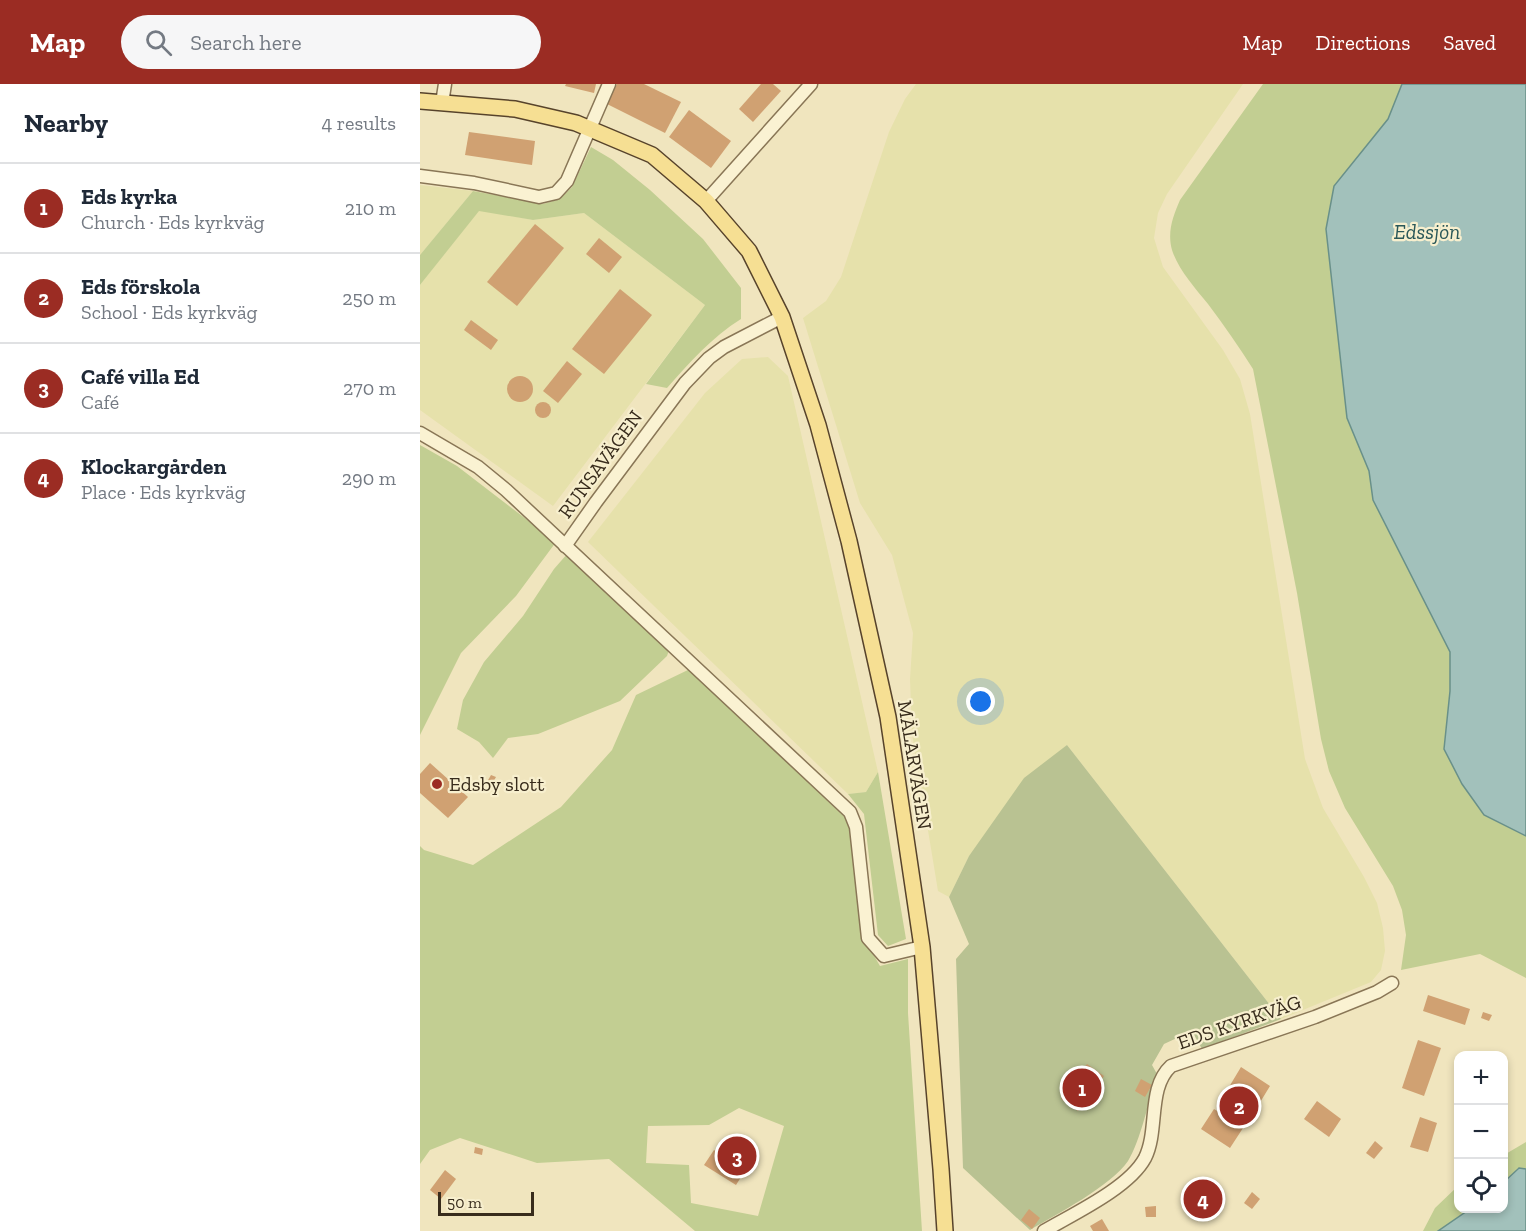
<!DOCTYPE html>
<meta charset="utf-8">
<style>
body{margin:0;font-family:"Zilla Slab",serif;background:#f6f6f7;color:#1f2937}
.controls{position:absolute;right:18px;bottom:18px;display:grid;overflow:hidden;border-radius:12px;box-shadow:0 3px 9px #0003}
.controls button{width:54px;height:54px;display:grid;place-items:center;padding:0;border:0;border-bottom:2px solid #e0e1e3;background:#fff;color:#1f2937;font:30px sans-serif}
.scale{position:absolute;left:18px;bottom:15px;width:96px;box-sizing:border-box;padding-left:6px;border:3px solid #382c1c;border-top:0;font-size:16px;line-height:21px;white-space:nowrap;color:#382c1c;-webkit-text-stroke:4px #f7efce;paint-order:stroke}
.you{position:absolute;left:561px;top:618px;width:21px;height:21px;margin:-15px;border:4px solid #fff;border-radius:50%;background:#1a73e8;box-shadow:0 0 0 9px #1a73e833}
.badge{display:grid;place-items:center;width:39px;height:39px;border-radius:50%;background:#9b2c23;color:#fff;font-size:20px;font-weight:700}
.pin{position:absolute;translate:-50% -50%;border:3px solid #fff;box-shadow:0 2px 6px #0006}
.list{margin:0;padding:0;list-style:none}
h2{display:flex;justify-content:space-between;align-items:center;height:78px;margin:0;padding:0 24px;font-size:26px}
h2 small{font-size:20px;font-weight:400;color:#747a83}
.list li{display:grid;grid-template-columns:39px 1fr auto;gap:18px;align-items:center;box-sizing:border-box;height:90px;padding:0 24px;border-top:2px solid #e0e1e3}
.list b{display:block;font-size:22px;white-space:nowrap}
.list p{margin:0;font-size:20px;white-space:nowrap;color:#747a83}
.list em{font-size:20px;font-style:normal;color:#747a83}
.icon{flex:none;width:33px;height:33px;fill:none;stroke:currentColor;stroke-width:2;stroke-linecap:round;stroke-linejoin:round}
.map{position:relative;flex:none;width:1106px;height:1147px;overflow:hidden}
header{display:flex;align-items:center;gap:36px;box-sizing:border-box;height:84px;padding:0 30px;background:#9b2c23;color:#fff}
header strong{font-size:28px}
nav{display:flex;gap:33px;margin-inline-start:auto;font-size:21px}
.search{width:420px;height:54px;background:#f6f6f7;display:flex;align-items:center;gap:15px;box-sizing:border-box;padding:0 21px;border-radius:33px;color:#747a83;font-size:22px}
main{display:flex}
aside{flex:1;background:#fff}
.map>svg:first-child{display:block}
</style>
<header>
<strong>Map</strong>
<div class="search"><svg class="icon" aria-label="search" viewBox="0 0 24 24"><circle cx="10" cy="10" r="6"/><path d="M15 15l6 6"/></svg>Search here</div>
<nav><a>Map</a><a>Directions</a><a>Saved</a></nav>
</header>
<main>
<aside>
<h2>Nearby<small>4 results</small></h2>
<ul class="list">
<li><span class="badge">1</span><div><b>Eds kyrka</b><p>Church · Eds kyrkväg</p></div><em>210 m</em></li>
<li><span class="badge">2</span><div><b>Eds förskola</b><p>School · Eds kyrkväg</p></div><em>250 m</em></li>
<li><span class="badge">3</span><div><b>Café villa Ed</b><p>Café</p></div><em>270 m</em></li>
<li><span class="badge">4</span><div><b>Klockargården</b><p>Place · Eds kyrkväg</p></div><em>290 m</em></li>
</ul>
</aside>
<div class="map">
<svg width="1106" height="1147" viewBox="0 0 1106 1147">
<rect width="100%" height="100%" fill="#f0e5be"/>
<g fill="#e6e1ab">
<polygon points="496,0 823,0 747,110 738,129 734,154 743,183 803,266 820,295 830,330 885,675 903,724 944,793 957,819 963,844 965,867 961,886 951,898 861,935 647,661 549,772 529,813 518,807 492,649 490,595 493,549 472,471 440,419 383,234 406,217 421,193 469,48 485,15"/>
<polygon points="0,101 53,107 0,171"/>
<polygon points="59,126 113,136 164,129 285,221 133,422 0,326 0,201"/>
<polygon points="348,273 368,292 458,688 446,708 428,710 168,458 285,309 322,275"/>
</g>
<g fill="#c2ce92" fill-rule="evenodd">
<path d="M843 0H982L968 35 914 102 906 145 927 334 949 387 953 416 1030 568V607L1024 665 1042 700 1064 731 1106 752V894L1060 870 981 886 986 851 982 826 973 802 925 724 909 687 901 655 877 509 833 285C819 263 804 241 788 220 775 204 758 185 752 166 747 148 753 132 760 116Z"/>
<path d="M171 63 193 76 230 106 283 155 321 204V235C292 253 270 278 247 304L226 300 285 221 164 129 113 136 59 127 0 201V171L53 107 123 120 140 115 152 103Z"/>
<polygon points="0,361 37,382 136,458 96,512 41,569 0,651"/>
<polygon points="148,469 249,566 247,572 200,617 118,650 88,654 73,674 59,658 37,645 43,616 64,578 103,532 134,485"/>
<path d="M270 585 429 737 445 856 460 882 488 875V929L502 1147H275L189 1075 117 1079 40 1054 10 1066 0 1080V762L4 766 53 781 141 723 192 666 216 611ZM319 1024 364 1042 338 1132 271 1119 269 1081 226 1079 228 1042 289 1041Z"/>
<polygon points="458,688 486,855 468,862 458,851 444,730 428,710 446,708"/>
<polygon points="1106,1058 1106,1085 1098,1084 1084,1098 1084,1071"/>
<polygon points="1038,1102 1038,1124 1050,1125 1018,1147 1003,1147 1015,1124"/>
</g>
<path fill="#b9c292" d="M647 661 861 935 782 965 772 947 744 960 732 981 737 990C729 1015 721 1056 708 1077 691 1102 637 1130 610 1146L543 1084 536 875 549 860 529 813 549 772 604 694Z"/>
<g fill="#a2c1bb" stroke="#699089" stroke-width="1.5">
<polygon points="982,0 1106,0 1106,752 1064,731 1042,700 1024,665 1030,607 1030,568 953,416 949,387 927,334 906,145 914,102 968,35"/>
<polygon points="1099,1084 1106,1085 1106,1147 1018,1147 1050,1125 1084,1124 1084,1098"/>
</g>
<g fill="#d0a172">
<polygon points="146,0 176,0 174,9 145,2"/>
<polygon points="197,0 224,0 261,18 245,49 187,20"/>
<polygon points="341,0 353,0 361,7 333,38 319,25"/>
<polygon points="269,26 311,57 291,84 249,53"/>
<polygon points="49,48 115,57 112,81 45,71"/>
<polygon points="115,140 144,164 97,222 67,198"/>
<polygon points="179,154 202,173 189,189 166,170"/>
<polygon points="200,205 232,231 184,290 152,265"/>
<polygon points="51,236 78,256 71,266 44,246"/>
<polygon points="147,277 162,290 138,319 123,307"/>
<circle cx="100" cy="305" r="13"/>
<circle cx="123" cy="326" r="8"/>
<polygon points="10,679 48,713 28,734 0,709 0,690"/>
<polygon points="71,691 76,693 72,700 67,698"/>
<polygon points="1008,911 1050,925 1045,941 1003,927"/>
<polygon points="1063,928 1072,931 1069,937 1061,934"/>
<polygon points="998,956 1021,964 1004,1012 982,1004"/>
<polygon points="667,980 684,992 658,1027 641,1015"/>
<polygon points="821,983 850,1002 839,1020 834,1017 818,1041 823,1044 810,1064 781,1045 794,1025 802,1030 817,1008 809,1003"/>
<polygon points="721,995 732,1001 725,1013 715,1007"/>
<polygon points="897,1017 921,1035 909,1053 884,1035"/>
<polygon points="1000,1033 1017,1039 1008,1068 990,1063"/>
<polygon points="955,1057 963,1064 954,1075 946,1069"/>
<polygon points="318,1060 335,1071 316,1101 284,1081 294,1066 309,1075"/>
<polygon points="55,1063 63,1065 62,1071 54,1069"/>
<polygon points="25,1086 36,1095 21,1115 10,1106"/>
<polygon points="783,1100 797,1108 782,1131 769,1122"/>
<polygon points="832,1108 840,1115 832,1125 824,1119"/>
<polygon points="736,1122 736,1133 726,1133 725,1123"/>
<polygon points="609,1125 620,1134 612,1145 601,1136"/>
<polygon points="682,1135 689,1147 673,1147 670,1142"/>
</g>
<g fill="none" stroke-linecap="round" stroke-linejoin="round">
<g stroke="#897656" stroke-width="15">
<g id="minor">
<polyline points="22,19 25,0"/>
<polyline points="0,92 54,99 119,113 136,109 147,97 189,0"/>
<polyline points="286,117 391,0"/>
<polyline points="0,349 58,383 86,406 430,728 436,743 448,854 464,872 502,863"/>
<polyline points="145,462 176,418 265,299 289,274 304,263 362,233"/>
<path d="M624 1147C653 1130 709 1104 725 1074 739 1046 727 1004 751 982L895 933 957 908 972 899"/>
</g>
</g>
<g stroke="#57432b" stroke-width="18">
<polyline id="major" points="0,17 95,25 156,39 232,71 286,117 329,167 362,233 398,341 429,457 468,633 502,863 521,1085 525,1147"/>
</g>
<use href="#minor" stroke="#faf2d2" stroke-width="12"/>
<use href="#major" stroke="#f6df93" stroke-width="15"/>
</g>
<circle fill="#9b2c23" stroke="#f7efce" stroke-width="2" cx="17" cy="700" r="6"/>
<g text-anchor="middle" stroke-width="4.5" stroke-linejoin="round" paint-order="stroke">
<g font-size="20" fill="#382c1c" stroke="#f7efce">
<text transform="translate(180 380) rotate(-54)" y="7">RUNSAVÄGEN</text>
<text transform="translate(495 681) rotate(81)" y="7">MÄLARVÄGEN</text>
<text transform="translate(819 938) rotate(-19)" y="7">EDS KYRKVÄG</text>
</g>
<g font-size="20" fill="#382c1c" stroke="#f7efce" text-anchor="start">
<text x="29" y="707">Edsby slott</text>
</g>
<g font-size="21" font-style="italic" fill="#2a5859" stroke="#f7efce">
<text x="1007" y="155">Edssjön</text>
</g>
</g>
</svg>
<div class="controls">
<button>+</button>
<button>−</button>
<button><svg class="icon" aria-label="locate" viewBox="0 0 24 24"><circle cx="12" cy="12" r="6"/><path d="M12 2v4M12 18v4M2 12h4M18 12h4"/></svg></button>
</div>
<div class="scale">50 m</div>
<div class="you"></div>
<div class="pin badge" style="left:662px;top:1004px">1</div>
<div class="pin badge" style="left:819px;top:1022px">2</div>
<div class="pin badge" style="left:317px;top:1072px">3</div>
<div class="pin badge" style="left:783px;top:1115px">4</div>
</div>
</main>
